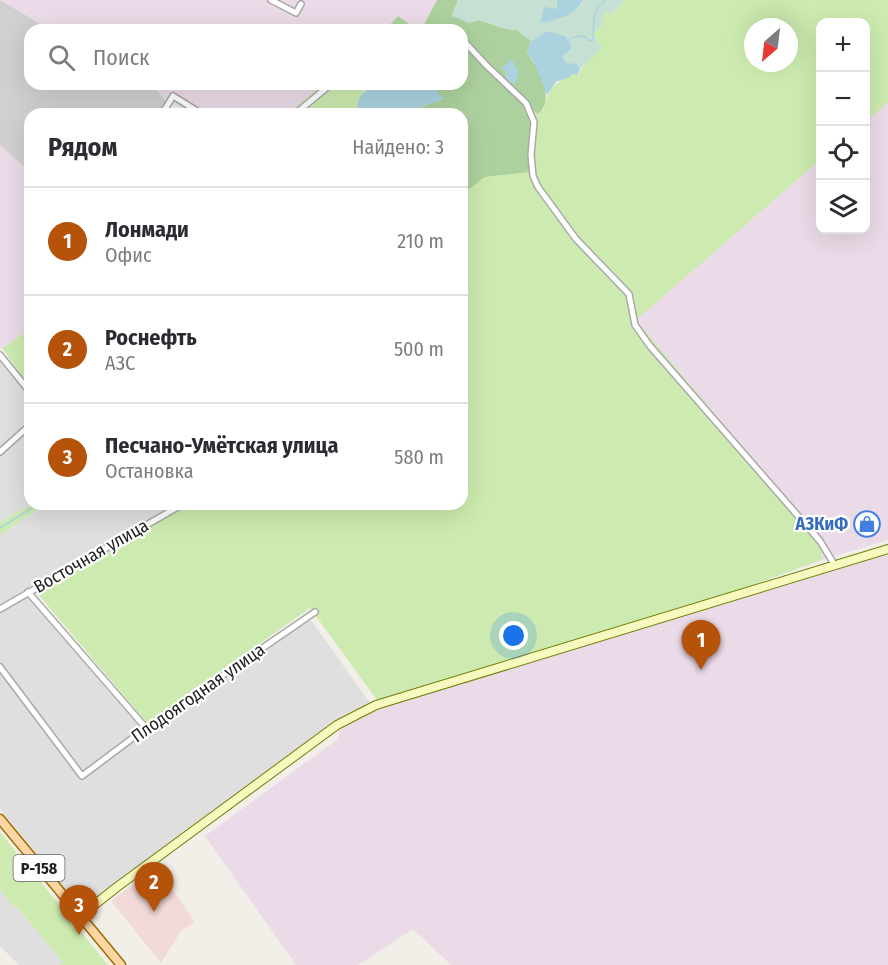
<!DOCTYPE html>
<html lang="ru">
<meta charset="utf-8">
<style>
body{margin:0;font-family:"Fira Sans Condensed",sans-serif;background:#f7f7f7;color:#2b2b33}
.controls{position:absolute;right:18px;top:18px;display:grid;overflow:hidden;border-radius:12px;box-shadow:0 6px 24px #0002}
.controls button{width:54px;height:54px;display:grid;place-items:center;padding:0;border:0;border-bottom:2px solid #e1e1e2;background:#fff;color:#2b2b33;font:30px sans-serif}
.compass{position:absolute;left:744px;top:18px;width:54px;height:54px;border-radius:50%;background:#fff;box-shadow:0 6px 24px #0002;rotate:208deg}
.you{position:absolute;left:514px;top:636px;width:21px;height:21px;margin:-15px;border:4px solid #fff;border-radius:50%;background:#1a73e8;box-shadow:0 0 0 9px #1a73e833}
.badge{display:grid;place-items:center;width:39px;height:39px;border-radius:50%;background:#b45309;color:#fff;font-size:20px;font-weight:700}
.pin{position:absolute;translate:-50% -50px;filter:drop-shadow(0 2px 3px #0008)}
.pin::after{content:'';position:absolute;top:32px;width:21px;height:18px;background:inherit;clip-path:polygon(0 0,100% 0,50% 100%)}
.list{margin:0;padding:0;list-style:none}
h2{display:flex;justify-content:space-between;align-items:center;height:78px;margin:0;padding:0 24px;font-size:26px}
h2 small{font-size:20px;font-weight:400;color:#7c7c81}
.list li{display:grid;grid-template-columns:39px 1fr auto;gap:18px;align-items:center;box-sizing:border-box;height:108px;padding:0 24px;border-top:2px solid #e1e1e2}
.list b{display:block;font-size:22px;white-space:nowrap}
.list p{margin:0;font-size:20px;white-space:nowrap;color:#7c7c81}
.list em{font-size:20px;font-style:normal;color:#7c7c81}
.icon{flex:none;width:33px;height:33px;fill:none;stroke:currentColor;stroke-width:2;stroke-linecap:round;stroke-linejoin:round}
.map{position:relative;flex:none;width:888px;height:965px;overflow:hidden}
.search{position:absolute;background:#fff;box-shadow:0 6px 24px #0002;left:24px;top:24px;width:444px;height:66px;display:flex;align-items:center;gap:15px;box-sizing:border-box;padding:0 21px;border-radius:18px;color:#7c7c81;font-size:22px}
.panel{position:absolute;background:#fff;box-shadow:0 6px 24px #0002;left:24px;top:108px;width:444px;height:402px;border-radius:18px}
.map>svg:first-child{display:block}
</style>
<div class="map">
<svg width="888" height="965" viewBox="0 0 888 965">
<rect width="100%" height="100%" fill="#f2efe9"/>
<g fill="#e0dfdf">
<polygon points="0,361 30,397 30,504 32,504 0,522"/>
<polygon points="46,504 183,504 29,592 146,728 308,616 370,703 334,721 93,899 85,901 80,901 71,897 0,809 0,535"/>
<polygon points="0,889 13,906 15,905 63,962 59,965 19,965 0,946"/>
</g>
<polygon fill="#f2dad9" points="162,863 162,874 195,922 181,931 161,963 111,901"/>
<g fill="#ebdbe8">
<polygon points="2,0 437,0 421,30 418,30 398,16 385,30 50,30 7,5"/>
<polygon points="146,84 322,84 288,114 196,114 166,101 157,90"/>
<polygon points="888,102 888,540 822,560 820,538 635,320 820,160 820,230 866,230 866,122"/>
<polygon points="0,145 30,172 30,329 0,349"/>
<polygon points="888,554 888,965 451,965 413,929 358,965 296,965 205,836 338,739 340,729 373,711"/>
</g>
<polygon fill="#d0d0d0" points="0,0 50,30 30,30 30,84 146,84 157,90 166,101 158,114 30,114 30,172 0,145"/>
<g fill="#cdebb0" fill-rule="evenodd">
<path d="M625 0H888V102L866 122V22H820V160L636 320 820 539 822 560 730 593 377 700 310 608 147 723 37 593 184 504H462V194L485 177 530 172 528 150 532 126 528 114 543 110C546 100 549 87 559 82 564 78 568 79 572 74L577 75 590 58 602 48 592 33 605 12 611 14ZM753 27H789V63H753Z"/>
<path d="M322 84H364C366 95 356 99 358 114H288Z"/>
<polygon points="30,329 30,387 2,348"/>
<polygon points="32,504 46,504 0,535 0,522"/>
<polygon points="0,832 108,965 59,965 63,962 16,906 13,907 0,889"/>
</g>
<g fill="#add19e">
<path d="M437 0H458L452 16 479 20 506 29 517 30 531 41 527 53C539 68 556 99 538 114L534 111 528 114 532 126 528 150 530 172 485 177 462 194V114H410L412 110 443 99 430 84H462V30H421Z"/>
<polygon points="398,16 418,30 385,30"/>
</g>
<polygon fill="#c6e0d4" points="458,0 557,0 557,9 540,22 582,3 583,0 625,0 611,14 605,12 602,26 593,33 602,48 580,69 577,64 566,64 563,56 572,48 566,36 547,31 531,41 517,30 506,29 479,20 469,23 452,16"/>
<g fill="#aad3df">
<path d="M557 0H583C574 16 557 20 540 23L544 7 557 9Z"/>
<polygon points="547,31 566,36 572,48 563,56 566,63 577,64 580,69 577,75 572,74 570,77 556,82 547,95 534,62 527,53 531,41"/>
<polygon points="511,58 519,72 515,84 507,81 505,71 501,67 506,65"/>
<path d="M377 84H430L443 99 412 110 410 114H358C355 98 363 90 377 84Z"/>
</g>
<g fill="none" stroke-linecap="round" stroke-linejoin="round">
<g stroke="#aad3df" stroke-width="1.5">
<polyline points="568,41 573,37 584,36 589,41 593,40 594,16 598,7 606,0"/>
<polyline points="0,528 38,504"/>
</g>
<g stroke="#a9a9a9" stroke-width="8">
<g id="minor">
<polyline points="271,0 296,13 301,4"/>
<polyline points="462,39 486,65 526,103 534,122 531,155 533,176 538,187 576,239 629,294 635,325 650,346 820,541 834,564"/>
<polyline points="162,114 173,96 202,114"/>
<polyline points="295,114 331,84"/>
<polyline points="0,355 30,392"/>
<polyline points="0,452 30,425"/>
<polyline points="28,592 146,728"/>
<polyline points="0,609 183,504"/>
<polyline points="0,667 82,776 146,728 315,612"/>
</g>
</g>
<g stroke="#707d05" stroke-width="10">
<polyline id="secondary" points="79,917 117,887 337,725 376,705 888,549"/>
</g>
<g stroke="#a06b00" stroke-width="11">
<polyline id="primary" points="0,819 121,965"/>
</g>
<use href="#minor" stroke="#fff" stroke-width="5"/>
<use href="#secondary" stroke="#f7fabf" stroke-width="8"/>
<use href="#primary" stroke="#fcd6a4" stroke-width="8"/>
</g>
<defs>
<g id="shop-ring" transform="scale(1.35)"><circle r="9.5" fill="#fff" stroke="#3f7fe0" stroke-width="1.5"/><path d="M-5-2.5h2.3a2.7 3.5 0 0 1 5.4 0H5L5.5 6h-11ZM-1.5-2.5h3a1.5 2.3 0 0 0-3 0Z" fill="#3f7fe0"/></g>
</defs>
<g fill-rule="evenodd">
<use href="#shop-ring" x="867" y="524"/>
</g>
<g text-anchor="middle" stroke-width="4.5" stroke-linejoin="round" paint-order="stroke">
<rect fill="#fff" stroke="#646464" stroke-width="1.5" x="13.5" y="855" width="51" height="26" rx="4.5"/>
<g font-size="16" font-weight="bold" fill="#222">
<text x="39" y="874">Р-158</text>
</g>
<g font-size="18" font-weight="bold" fill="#366cbe" stroke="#fff" text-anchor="end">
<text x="848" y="530">АЗКиФ</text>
</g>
<g font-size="18" fill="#222" stroke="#fff">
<text transform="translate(91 556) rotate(-30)" y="6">Восточная улица</text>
<text transform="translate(198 693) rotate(-35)" y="6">Плодоягодная улица</text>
</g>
</g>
</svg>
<div class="controls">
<button>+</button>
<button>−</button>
<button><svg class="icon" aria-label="locate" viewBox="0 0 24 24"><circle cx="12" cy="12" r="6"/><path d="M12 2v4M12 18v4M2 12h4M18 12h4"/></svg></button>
<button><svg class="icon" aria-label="layers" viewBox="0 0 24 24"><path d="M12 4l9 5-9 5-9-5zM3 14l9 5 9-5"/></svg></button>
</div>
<svg class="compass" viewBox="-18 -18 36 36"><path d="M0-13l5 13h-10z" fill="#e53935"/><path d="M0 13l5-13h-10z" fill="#7c7c81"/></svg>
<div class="you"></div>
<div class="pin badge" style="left:701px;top:670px">1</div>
<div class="pin badge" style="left:154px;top:912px">2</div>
<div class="pin badge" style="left:79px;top:935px">3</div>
<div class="search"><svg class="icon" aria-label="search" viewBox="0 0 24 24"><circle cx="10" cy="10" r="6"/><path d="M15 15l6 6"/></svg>Поиск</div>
<section class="panel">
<h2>Рядом<small>Найдено: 3</small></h2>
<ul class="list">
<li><span class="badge">1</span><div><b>Лонмади</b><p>Офис</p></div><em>210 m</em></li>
<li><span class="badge">2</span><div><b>Роснефть</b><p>АЗС</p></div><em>500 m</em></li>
<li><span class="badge">3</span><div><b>Песчано-Умётская улица</b><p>Остановка</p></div><em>580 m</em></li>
</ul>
</section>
</div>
